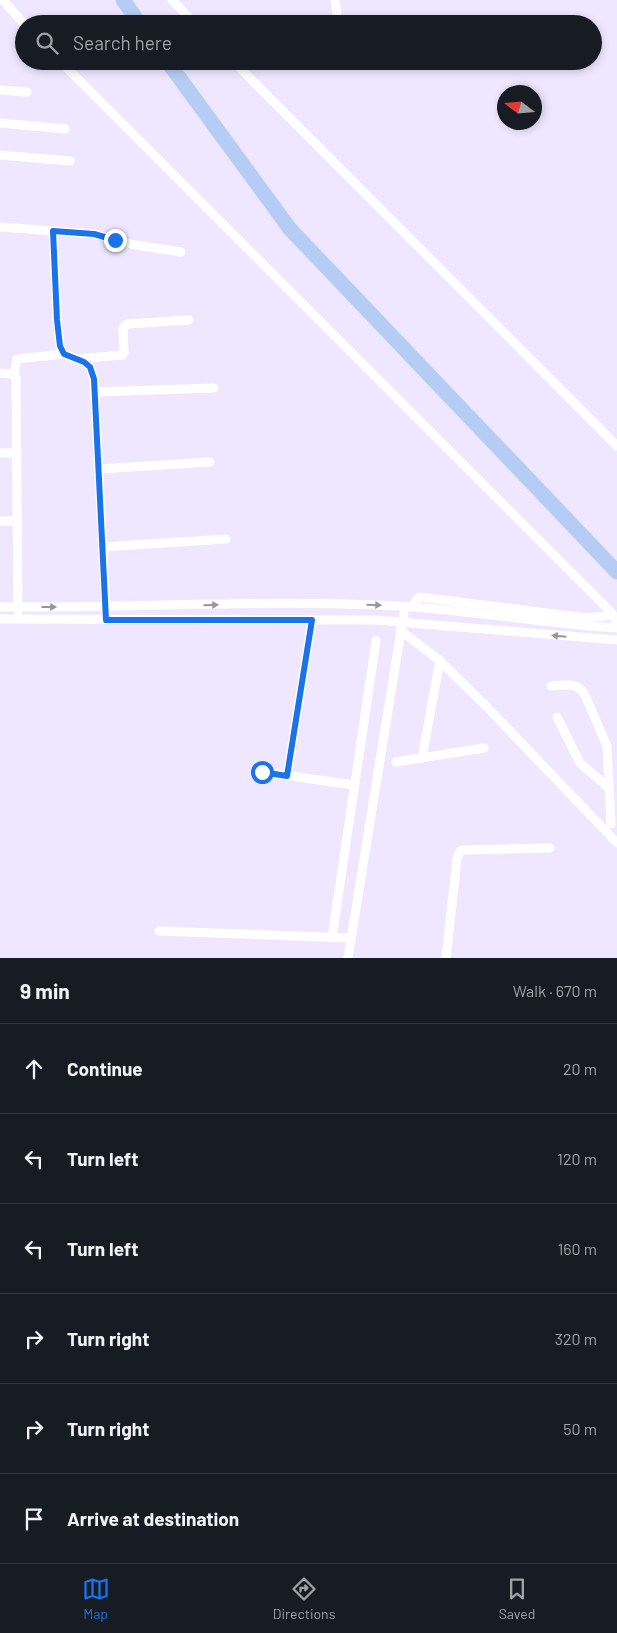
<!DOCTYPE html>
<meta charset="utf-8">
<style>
body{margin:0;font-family:Barlow,sans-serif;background:#242831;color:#f1f3f6}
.compass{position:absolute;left:497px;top:85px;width:45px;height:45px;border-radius:50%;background:#171b24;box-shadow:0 2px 8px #0003;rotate:286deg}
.stop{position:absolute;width:15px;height:15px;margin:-11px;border:4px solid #1a73e8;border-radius:50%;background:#fff}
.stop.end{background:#1a73e8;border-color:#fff;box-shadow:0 1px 5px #0008}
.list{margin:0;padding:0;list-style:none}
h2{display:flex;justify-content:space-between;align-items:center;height:65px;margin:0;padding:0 20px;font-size:21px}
h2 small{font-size:16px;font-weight:400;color:#9ea1a6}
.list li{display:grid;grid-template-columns:32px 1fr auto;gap:15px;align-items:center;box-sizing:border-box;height:90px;padding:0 20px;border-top:1px solid #363941}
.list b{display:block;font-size:19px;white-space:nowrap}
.list em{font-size:16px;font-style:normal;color:#9ea1a6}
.icon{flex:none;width:28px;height:28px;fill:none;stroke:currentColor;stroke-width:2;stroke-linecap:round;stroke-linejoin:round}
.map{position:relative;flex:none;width:617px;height:958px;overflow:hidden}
.search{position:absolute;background:#171b24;box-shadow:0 2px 8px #0003;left:15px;right:15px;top:15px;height:55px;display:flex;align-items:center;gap:12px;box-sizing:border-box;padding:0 18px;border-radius:28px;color:#9ea1a6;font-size:19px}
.sheet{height:605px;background:#171b24}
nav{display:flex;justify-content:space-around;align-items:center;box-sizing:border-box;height:70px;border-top:1px solid #363941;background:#171b24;font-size:14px;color:#9ea1a6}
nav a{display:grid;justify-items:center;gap:2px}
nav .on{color:#1a73e8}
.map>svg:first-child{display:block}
</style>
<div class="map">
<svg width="617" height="958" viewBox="0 0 617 958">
<rect width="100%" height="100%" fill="#efe7ff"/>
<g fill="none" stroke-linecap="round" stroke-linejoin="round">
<g stroke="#b5cdf4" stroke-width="15">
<polyline points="123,0 140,24"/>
<polyline points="167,61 290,229 617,572"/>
</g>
<g stroke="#fff" stroke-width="9">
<polyline points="3,0 24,24"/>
<polyline points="172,0 195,24"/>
<polyline points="335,0 337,14"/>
<polyline points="60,61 611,612 617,623"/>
<polyline points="233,61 617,446"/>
<polyline points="0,90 27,92"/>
<polyline points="0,123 65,129"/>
<polyline points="0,155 70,161"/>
<polyline points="0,227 94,234 135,245 181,252"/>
<polyline points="53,231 57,319 60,346 64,354 84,362 90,367 94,379 106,612"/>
<polyline points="78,359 122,355 124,353 123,328 127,324 189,320"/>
<polyline points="0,373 12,374 16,378 18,611"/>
<polyline points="14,375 17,359 64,354"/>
<polyline points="94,392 214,388"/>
<polyline points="0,453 17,453"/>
<polyline points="99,469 210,462"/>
<polyline points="0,521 17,521"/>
<polyline points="103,547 226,539"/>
<path d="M0 607C133 608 266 599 398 606 471 610 544 624 617 628"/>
<polyline points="411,607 419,597 587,618 613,615"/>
<polyline points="0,619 375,620 617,640"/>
<polyline points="400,630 439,660 487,707 617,843"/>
<path d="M551 686C564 685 576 682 584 693L607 746 611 824"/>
<polyline points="557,717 580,763 609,788"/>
<polyline points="422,758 440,660"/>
<polyline points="396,762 484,748"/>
<polyline points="262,772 354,785"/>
<polyline points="287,776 312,621"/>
<polyline points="159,931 351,938"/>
<polyline points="332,938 376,641"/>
<polyline points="348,958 405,606"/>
<polyline points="446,958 457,859 460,851 463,850 550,848"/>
</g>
</g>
<defs><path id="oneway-solid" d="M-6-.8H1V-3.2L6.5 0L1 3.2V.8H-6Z" transform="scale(1.25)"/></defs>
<g fill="#98969c">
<use href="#oneway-solid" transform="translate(211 605) rotate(-1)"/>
<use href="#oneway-solid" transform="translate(374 605) rotate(2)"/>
<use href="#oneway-solid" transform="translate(49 607)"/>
<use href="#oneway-solid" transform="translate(559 636) rotate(-175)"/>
</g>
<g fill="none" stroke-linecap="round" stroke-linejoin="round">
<polyline stroke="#1a73e8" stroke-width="6" points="115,240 94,234 53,231 57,320 60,346 64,354 84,362 90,367 94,379 106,620 312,620 287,776 262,772"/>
</g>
</svg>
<svg class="compass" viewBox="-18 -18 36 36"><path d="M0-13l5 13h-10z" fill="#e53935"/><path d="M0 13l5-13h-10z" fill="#9ea1a6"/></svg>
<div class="stop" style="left:262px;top:772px"></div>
<div class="stop end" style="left:115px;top:240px"></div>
<div class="search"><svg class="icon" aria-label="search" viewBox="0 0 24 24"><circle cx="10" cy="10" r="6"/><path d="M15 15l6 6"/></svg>Search here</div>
</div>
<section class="sheet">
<h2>9 min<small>Walk · 670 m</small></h2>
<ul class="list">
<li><svg class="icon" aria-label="ahead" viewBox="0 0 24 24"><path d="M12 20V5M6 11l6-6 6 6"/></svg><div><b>Continue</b></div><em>20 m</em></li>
<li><svg class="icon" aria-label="left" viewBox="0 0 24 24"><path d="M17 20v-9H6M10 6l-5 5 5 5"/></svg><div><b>Turn left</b></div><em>120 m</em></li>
<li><svg class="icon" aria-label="left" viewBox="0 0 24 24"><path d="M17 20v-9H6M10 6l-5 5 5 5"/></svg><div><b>Turn left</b></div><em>160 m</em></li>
<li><svg class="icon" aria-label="right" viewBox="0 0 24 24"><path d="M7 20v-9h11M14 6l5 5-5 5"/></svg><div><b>Turn right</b></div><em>320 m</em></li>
<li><svg class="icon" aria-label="right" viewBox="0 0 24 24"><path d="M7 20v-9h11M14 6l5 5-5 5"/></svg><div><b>Turn right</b></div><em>50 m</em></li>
<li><svg class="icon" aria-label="arrive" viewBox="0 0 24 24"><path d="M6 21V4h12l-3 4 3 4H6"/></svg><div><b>Arrive at destination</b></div></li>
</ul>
</section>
<nav>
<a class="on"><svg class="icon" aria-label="map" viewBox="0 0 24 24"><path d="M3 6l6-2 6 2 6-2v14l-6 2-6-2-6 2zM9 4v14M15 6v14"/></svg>Map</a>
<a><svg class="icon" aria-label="directions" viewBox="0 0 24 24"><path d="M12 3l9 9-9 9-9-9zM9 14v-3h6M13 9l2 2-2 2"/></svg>Directions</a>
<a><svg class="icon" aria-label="saved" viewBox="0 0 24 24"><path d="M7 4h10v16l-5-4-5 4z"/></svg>Saved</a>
</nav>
